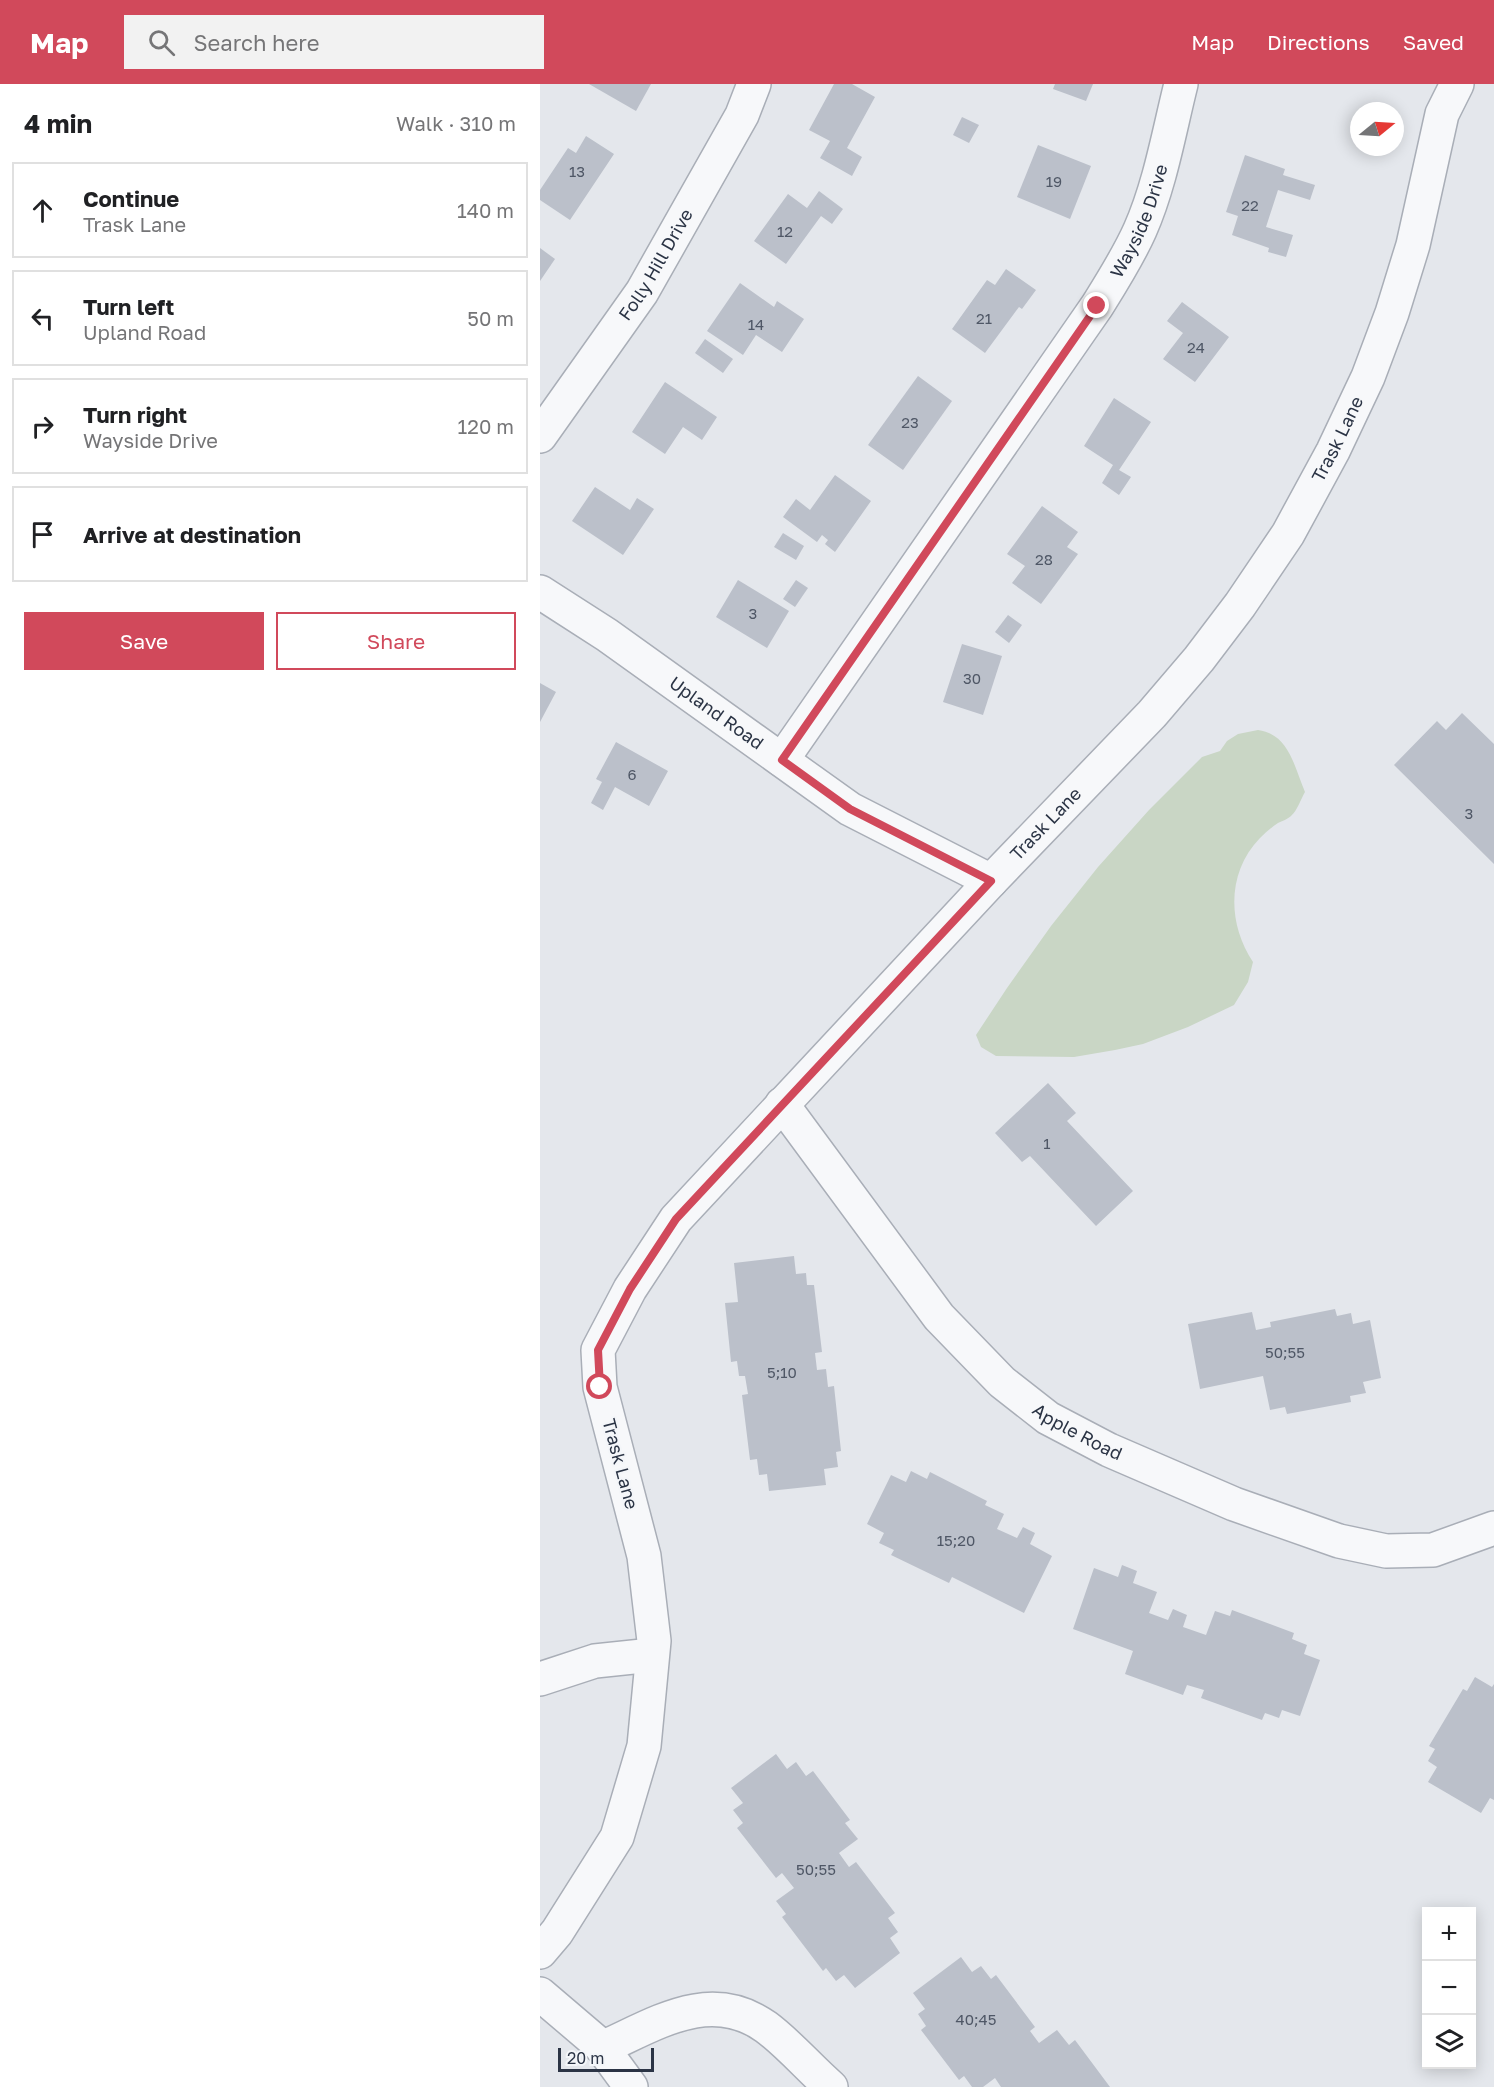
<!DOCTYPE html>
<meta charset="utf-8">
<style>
body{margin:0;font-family:"Golos Text",sans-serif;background:#f2f2f2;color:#202124}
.controls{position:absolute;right:18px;bottom:18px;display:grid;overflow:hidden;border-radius:0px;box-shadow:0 3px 15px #0003}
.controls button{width:54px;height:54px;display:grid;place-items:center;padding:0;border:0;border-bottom:2px solid #e0e0e0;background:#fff;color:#202124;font:30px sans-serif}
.compass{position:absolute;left:810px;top:18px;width:54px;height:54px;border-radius:50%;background:#fff;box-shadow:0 3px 15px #0003;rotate:72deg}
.scale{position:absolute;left:18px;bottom:15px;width:96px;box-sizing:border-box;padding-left:6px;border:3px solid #2b3445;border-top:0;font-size:16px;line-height:21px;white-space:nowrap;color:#2b3445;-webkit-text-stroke:4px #f4f6f9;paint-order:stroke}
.stop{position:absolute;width:18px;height:18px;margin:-14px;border:4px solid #d1495b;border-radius:50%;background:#fff}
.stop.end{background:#d1495b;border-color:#fff;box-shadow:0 2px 6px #0008}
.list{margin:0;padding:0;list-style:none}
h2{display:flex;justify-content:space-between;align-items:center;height:78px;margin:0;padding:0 24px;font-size:26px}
h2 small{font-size:20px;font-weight:400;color:#757577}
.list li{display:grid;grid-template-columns:39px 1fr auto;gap:18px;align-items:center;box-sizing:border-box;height:96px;margin:0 12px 12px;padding:0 12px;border:2px solid #e0e0e0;border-radius:0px}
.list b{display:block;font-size:22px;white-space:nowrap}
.list p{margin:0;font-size:20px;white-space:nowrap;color:#757577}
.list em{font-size:20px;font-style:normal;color:#757577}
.actions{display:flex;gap:12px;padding:18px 24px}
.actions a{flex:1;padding:14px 0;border:2px solid #d1495b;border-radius:0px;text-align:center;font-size:21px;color:#d1495b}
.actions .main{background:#d1495b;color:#fff}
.icon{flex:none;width:33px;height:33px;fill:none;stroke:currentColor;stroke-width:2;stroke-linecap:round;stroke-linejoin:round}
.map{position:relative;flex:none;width:954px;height:2003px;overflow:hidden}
header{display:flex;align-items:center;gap:36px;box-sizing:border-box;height:84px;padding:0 30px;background:#d1495b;color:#fff}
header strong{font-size:28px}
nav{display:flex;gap:33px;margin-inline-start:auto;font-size:21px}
.search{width:420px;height:54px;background:#f2f2f2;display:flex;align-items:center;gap:15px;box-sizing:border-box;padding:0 21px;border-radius:0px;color:#757577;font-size:22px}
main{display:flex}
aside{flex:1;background:#fff}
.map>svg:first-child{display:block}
</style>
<header>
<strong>Map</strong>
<div class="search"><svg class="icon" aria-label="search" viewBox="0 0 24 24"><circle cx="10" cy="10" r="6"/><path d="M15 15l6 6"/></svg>Search here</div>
<nav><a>Map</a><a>Directions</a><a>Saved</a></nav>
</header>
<main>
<aside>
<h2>4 min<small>Walk · 310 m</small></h2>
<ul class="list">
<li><svg class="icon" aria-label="ahead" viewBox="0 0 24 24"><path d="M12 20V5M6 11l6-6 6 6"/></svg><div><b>Continue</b><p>Trask Lane</p></div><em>140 m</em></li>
<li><svg class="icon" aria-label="left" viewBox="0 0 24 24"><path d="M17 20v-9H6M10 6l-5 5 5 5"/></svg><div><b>Turn left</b><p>Upland Road</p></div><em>50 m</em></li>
<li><svg class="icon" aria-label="right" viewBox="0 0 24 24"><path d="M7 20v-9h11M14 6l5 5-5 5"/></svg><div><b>Turn right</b><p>Wayside Drive</p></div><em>120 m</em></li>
<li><svg class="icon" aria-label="arrive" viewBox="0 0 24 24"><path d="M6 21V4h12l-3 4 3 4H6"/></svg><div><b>Arrive at destination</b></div></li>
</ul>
<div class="actions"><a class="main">Save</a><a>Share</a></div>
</aside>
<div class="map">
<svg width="954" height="2003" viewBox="0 0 954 2003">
<rect width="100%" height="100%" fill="#e4e7ec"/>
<path fill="#c9d6c5" d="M718 646C749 650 754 682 765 708 761 715 757 727 751 732 748 735 742 737 738 739 732 743 726 748 720 754 687 788 687 839 713 878L708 898 694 921 648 943 603 960 575 966 534 973 456 972 441 963 436 951 467 904 511 842 558 783 609 726 662 673 680 667 687 657 698 650Z"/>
<g fill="#bbc0ca">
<polygon points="49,0 111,0 96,27"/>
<polygon points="294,0 312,0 335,13 307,64 322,73 312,92 280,74 290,57 269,46"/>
<polygon points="515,0 553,0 546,17 513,5"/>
<polygon points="422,33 439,41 429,59 413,51"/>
<polygon points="46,52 74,70 30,136 0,116 0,106 28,64 36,69"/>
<polygon points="498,61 551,82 530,135 477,113"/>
<polygon points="705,71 745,85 743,91 775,101 770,116 738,106 726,143 753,151 746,173 728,168 729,164 692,151 698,132 686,128"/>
<polygon points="279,107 303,125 292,140 281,132 246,180 214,157 248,110 267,124"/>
<polygon points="0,164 15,175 0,197"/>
<polygon points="466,185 496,206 482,225 479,223 445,269 412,245 447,196 455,201"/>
<polygon points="200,199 234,223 237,217 264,235 242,268 216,251 203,271 167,247"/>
<polygon points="642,218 689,253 655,298 623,275 643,249 627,237"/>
<polygon points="165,255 193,275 183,289 155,269"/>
<polygon points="378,292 412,317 363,386 328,361"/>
<polygon points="125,298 177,333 162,356 143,343 125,370 92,348"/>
<polygon points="574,314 611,338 579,386 591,393 579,411 562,399 573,381 544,362"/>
<polygon points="295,391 331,417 295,468 285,460 288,456 282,451 277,458 243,433 256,415 270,426"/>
<polygon points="55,403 90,426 97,414 114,425 83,471 32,437"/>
<polygon points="502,422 538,448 527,463 538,470 501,520 472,499 485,482 467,470"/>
<polygon points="243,449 264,462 256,476 234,463"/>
<polygon points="198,496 249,527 227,564 176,533"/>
<polygon points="256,496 268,504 255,523 243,515"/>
<polygon points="468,531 482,541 469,559 455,548"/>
<polygon points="422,560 462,572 443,631 403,618"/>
<polygon points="0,599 16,608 0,638"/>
<polygon points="922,629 954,660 954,780 854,681 897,637 906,646"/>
<polygon points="76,658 128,687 109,722 75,703 63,726 51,719 62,698 56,695"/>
<polygon points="508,999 536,1029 527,1037 593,1107 556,1142 490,1072 482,1078 455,1049"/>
<polygon points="254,1172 256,1190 266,1189 267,1201 274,1201 282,1268 275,1269 277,1286 286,1285 288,1303 294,1302 301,1367 296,1368 298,1383 284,1385 286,1401 229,1407 227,1390 219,1391 217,1375 210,1376 202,1311 208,1310 205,1292 199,1292 197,1277 191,1278 185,1219 198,1218 194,1179"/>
<polygon points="795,1225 797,1232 811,1229 813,1240 830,1236 841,1294 823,1298 826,1309 810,1312 811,1318 747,1330 745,1323 730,1326 723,1292 660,1305 648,1240 712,1228 716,1246 731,1243 730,1238"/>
<polygon points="371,1387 387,1395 390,1388 447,1417 445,1421 464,1430 457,1445 477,1454 483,1443 495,1449 490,1460 512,1472 484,1529 412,1493 409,1499 351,1471 354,1466 339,1459 344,1449 327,1440 351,1391 366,1398"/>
<polygon points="582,1481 597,1487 593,1499 617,1508 609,1529 628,1536 633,1525 647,1531 643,1543 666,1551 675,1527 690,1532 692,1526 754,1549 752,1555 767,1561 764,1570 780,1576 760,1632 742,1626 739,1634 725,1629 722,1636 661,1614 664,1606 647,1601 643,1611 585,1590 593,1567 533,1545 554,1484 578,1493"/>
<polygon points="935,1593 952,1603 954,1600 954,1716 950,1714 941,1729 888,1698 897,1683 888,1677 895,1665 889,1662 923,1605 927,1607"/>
<polygon points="236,1670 247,1685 256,1678 266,1692 273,1687 310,1736 305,1739 318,1755 299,1769 309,1783 316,1778 355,1829 348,1834 358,1848 350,1854 360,1869 315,1904 304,1891 296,1897 286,1884 283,1887 242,1833 246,1830 236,1817 254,1804 242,1789 236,1794 197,1744 203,1739 193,1726 203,1719 191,1704"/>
<polygon points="421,1873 432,1888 441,1882 451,1895 456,1891 495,1943 490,1947 499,1959 517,1946 529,1961 535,1956 570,2003 461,2003 455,1994 443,2003 432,2003 424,1992 419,1996 381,1946 386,1942 378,1930 385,1925 373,1909"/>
</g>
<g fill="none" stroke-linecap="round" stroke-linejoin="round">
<g stroke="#a9aeb7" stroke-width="36">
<g id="minor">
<path id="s1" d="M0 352 102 208 202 31 214 0"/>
<path id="s2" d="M0 508 67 551 310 725 451 797"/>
<path id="s3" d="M242 676 557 222C572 198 588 173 600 146 620 101 629 48 641 0"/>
<path id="s4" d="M242 1020 399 1233 462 1298 508 1334 569 1366 694 1420 799 1457 846 1467 893 1466 954 1444"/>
<polyline points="0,1595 55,1577 112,1571"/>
<path id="s5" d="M0 1868 17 1848 77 1753 104 1662 114 1557 104 1472 60 1303 58 1266 90 1205 136 1135 451 797 612 630 659 575 700 521 748 450 793 367 828 293 852 229 873 161 902 30 917 0"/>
<polyline points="0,1910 61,1962 91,2003"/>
<path d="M62 1964C116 1940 170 1903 226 1943 249 1960 269 1984 291 2003"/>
</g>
</g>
<use href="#minor" stroke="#f7f8fa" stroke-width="33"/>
</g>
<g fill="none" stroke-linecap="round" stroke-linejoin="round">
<polyline stroke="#d1495b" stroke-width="8" points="60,1303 58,1266 90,1205 136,1135 451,797 310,725 242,676 557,222"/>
</g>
<g text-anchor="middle" stroke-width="4.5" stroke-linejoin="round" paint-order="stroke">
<g font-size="15" fill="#4f5766">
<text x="37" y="93">13</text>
<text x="514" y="103">19</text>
<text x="710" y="127">22</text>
<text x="245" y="153">12</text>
<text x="444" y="240">21</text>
<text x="216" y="246">14</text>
<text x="656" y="269">24</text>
<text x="370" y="344">23</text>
<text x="504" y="481">28</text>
<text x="213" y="535">3</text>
<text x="432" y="600">30</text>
<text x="92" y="696">6</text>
<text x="929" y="735">3</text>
<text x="507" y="1065">1</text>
<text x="745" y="1274">50;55</text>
<text x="242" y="1294">5;10</text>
<text x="416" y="1462">15;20</text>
<text x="276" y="1791">50;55</text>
<text x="436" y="1941">40;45</text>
</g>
<g font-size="18" fill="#2b3445" stroke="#f4f6f9">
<text dy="6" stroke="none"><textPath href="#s3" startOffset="648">Wayside Drive</textPath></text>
<text dy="6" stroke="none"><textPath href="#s1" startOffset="207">Folly Hill Drive</textPath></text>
<text dy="6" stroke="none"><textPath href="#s5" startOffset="1816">Trask Lane</textPath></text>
<text dy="6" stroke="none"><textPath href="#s2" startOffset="214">Upland Road</textPath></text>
<text dy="6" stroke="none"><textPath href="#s5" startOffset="1330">Trask Lane</textPath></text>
<text dy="6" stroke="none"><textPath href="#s4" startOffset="446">Apple Road</textPath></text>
<text transform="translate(80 1380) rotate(75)" y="6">Trask Lane</text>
</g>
</g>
</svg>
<div class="controls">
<button>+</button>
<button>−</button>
<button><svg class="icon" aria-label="layers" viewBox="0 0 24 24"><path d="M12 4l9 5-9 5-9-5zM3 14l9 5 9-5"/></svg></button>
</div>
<svg class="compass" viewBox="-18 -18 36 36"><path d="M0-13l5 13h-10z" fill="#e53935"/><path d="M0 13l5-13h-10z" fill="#757577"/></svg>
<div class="scale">20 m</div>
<div class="stop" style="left:60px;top:1303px"></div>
<div class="stop end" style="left:557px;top:222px"></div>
</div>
</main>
